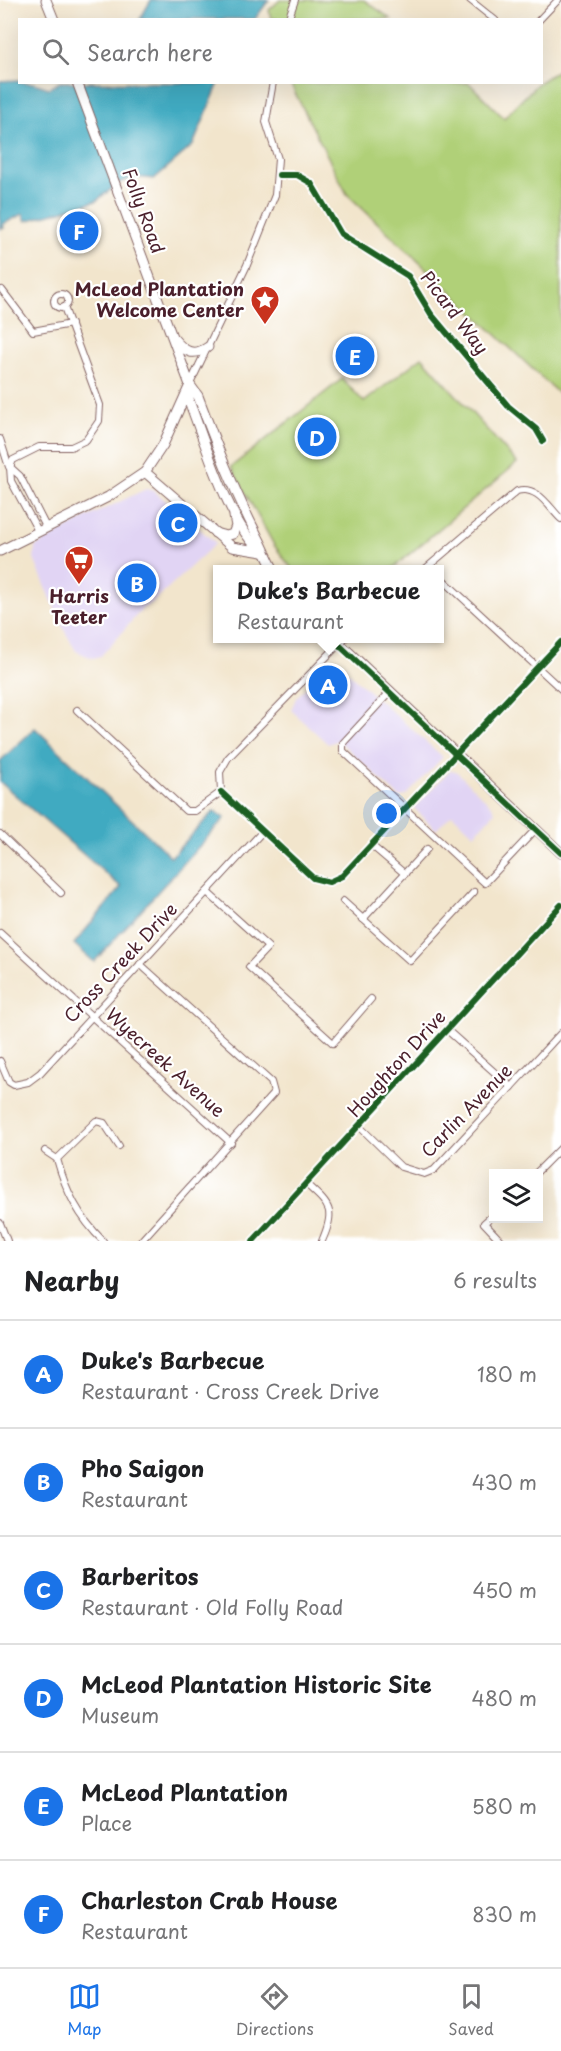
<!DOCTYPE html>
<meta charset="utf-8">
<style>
body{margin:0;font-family:"Playpen Sans",sans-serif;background:#f2f2f2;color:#202124}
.controls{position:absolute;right:18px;bottom:18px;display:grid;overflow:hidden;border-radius:0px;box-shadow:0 6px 24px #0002}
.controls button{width:54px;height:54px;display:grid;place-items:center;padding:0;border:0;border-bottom:2px solid #e0e0e0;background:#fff;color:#202124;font:30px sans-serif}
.you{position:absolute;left:387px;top:814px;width:21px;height:21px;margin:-15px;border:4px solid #fff;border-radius:50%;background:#1a73e8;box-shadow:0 0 0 9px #1a73e833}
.badge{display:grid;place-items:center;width:39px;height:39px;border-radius:50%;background:#1a73e8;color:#fff;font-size:20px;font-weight:700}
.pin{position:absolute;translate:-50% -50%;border:3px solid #fff;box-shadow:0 2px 6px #0006}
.popup{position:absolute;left:213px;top:565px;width:231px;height:78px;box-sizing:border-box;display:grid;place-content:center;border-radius:0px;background:#fff;filter:drop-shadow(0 2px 4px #0005);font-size:20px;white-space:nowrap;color:#757577}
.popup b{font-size:22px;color:#202124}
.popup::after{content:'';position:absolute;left:50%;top:100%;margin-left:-12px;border:12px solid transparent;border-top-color:#fff}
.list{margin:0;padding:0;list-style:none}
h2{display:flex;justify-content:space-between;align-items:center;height:78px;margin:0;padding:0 24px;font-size:26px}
h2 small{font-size:20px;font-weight:400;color:#757577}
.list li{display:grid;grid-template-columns:39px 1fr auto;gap:18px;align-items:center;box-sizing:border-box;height:108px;padding:0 24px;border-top:2px solid #e0e0e0}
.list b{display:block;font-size:22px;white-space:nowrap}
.list p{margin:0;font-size:20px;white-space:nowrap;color:#757577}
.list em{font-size:20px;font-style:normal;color:#757577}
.icon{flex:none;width:33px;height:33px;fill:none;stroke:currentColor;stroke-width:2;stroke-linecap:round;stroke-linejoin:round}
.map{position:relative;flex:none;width:561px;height:1241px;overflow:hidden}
.search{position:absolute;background:#fff;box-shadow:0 6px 24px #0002;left:18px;right:18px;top:18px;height:66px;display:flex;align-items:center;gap:15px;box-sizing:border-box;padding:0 21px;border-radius:0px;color:#757577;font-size:22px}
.sheet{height:726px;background:#fff}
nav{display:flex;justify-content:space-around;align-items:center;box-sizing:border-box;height:84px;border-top:2px solid #e0e0e0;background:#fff;font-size:16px;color:#757577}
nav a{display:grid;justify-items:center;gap:3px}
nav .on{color:#1a73e8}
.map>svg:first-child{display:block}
</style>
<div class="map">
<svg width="561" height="1241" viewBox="0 0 561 1241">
<rect width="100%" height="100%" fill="#fff"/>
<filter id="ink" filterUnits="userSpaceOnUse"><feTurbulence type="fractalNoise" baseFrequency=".0167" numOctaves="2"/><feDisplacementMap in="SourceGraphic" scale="12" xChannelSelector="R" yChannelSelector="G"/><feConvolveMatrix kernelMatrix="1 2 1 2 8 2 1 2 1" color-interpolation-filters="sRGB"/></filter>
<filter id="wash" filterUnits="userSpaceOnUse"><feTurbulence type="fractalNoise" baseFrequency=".008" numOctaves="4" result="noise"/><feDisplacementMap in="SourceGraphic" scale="24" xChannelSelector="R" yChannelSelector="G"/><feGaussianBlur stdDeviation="1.35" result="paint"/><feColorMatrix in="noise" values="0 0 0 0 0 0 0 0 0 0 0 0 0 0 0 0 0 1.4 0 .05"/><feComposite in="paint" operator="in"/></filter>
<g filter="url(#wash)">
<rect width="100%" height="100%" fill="#f2e5cc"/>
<g fill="#e1d4f4">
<polygon points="146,489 154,491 216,543 153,602 143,608 100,657 92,658 76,651 63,628 34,559 35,547 84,519"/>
<polygon points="333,659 443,757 406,796 399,797 338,740 328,744 291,710 296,698"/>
<polygon points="450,770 456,771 492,806 495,812 474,834 452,814 436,830 414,808"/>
</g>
<g fill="#b0d078" stroke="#7d7852" stroke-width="1.5">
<polygon points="280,0 364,0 391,19 271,19 269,10"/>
<polygon points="561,68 561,396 347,194 290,83 469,83 504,118 538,83"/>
<polygon points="422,357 517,463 392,569 292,569 274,545 231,467 342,379 364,402"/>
</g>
<g fill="#41aac1" stroke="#466476" stroke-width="1.5">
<polygon points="151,0 269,0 255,19 140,19"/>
<polygon points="19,80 20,82 34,83 49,88 60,82 219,83 193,145 154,179 135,177 119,183 96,201 26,221 23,214 3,224 4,228 0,229 0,81"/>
<polygon points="35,728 171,857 214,811 225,818 94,962 74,944 121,887 0,782 0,761"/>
</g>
</g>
<g filter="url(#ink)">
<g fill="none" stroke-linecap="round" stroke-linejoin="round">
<g stroke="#856463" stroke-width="8">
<g id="street">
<polyline points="470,0 495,20"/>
<polyline points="288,20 295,0"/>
<polyline points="539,20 558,0"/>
<polyline points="279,175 297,175 311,183 341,234 408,276 431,314 508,406 536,429 543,441"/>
<polyline points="2,290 33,331 71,324"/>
<circle cx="61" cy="301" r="7"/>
<polyline points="190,384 247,265 275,195 278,159 266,122 273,82"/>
<polyline points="0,439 9,467"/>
<polyline points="10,467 13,460 39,447 71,447 86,440 99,421 100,405 64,307"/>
<polyline points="38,531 11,481 10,467 20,476 46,527"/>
<path d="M424 570 517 491C537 485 548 506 561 519"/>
<polyline points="439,576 561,689"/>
<polyline points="390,692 343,743 343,751 485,883 536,829"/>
<polyline points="77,710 186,811 195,811 221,792"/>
<polyline points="221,792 313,878 329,882 342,876 561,642"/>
<polyline points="221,792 220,772 228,758 345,638"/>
<polyline points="0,834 61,893"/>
<polyline points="371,845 405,874"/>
<polyline points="427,849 363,919 410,961 474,892"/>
<polyline points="207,892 268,947 249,967 333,1043 371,999"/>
<polyline points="343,901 363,919"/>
<polyline points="0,933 231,1143"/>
<polyline points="140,964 271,1082 274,1093 141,1241"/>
<polyline points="447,1030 511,1087"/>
<polyline points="0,1061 9,1082 14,1085 28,1082 40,1073 262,832"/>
<polyline points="360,1127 401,1167 424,1174 434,1170 561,1033"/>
<polyline points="45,1151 57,1159"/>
<polyline points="535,1174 561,1148"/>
<path d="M306 1184C330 1206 336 1209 322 1241"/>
<polyline points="494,1214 484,1223 501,1241"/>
<polyline points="0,1223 7,1241"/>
<path d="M103 1241C79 1217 66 1192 57 1159L96 1121 104 1123 119 1146"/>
<polyline points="253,1241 561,905"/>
</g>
</g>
<g stroke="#856463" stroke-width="11">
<g id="secondary">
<polyline points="145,472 232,547 263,552"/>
<polyline points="0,551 108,497 145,472 163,445 189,387"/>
</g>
</g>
<g stroke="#856463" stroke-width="11">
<g id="primary">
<polyline points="46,0 54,20"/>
<path d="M77 82 190 385 198 396C216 444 234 491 258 537 264 548 267 558 274 570"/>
<path d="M174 339C185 352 193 357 208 347"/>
<path d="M190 385 189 401C204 439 231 531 263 552"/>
<polyline points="215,533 226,536 233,534 236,526 234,516"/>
<polyline points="334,638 561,853"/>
</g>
</g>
<use href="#street" stroke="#fff" stroke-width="6"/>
<use href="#secondary" stroke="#fff" stroke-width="9"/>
<use href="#primary" stroke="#fff" stroke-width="9"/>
<g stroke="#fff" stroke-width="10">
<g id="cycleway">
<polyline points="279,175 297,175 311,183 341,234 408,276 431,314 508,406 536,429 543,441"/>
<polyline points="338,644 561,853"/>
<polyline points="221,792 313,878 329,882 342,876 561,642"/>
<polyline points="253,1241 561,905"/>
</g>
</g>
<use href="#cycleway" stroke="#1b5e20" stroke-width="6"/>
</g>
</g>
<defs>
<g id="sight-pin" transform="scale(1.5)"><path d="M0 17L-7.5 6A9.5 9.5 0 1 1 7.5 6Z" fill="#c8321e" stroke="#fff"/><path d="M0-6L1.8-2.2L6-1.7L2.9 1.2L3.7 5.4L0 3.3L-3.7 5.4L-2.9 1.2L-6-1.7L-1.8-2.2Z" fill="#fff"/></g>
<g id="supermarket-pin" transform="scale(1.5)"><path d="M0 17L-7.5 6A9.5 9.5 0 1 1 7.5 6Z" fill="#c8321e" stroke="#fff"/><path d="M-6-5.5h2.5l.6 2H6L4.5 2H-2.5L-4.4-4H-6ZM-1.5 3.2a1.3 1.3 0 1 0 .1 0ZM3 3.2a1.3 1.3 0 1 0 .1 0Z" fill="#fff"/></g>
</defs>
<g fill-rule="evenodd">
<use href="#sight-pin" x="265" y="300"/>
<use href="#supermarket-pin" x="79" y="560"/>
</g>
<g text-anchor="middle" stroke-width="4.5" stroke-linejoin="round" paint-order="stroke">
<g font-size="18" fill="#4a1f2b" stroke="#fff">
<text transform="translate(143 211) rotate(70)" y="6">Folly Road</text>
<text transform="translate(454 313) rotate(53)" y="6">Picard Way</text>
<text transform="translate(121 963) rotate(-47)" y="6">Cross Creek Drive</text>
<text transform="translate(165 1063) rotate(42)" y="6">Wyecreek Avenue</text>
<text transform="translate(397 1064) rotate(-48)" y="6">Houghton Drive</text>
<text transform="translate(467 1111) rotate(-46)" y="6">Carlin Avenue</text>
</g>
<g font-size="18" font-weight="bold" fill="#4a1f2b" stroke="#fff" text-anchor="end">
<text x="244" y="296">McLeod Plantation<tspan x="244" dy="21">Welcome Center</tspan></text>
<text x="79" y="603" text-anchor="middle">Harris<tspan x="79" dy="21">Teeter</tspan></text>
</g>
</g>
</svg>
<div class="controls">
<button><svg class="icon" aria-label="layers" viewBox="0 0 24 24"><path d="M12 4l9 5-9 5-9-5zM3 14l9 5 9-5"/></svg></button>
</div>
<div class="you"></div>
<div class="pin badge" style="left:328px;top:685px">A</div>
<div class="popup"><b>Duke's Barbecue</b>Restaurant</div>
<div class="pin badge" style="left:137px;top:583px">B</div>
<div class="pin badge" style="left:178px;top:523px">C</div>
<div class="pin badge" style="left:317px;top:437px">D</div>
<div class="pin badge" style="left:355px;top:356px">E</div>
<div class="pin badge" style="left:79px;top:231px">F</div>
<div class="search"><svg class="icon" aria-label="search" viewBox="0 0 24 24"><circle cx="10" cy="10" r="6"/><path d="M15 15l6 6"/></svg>Search here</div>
</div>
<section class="sheet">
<h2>Nearby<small>6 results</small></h2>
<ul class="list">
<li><span class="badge">A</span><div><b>Duke's Barbecue</b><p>Restaurant · Cross Creek Drive</p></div><em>180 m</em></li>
<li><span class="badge">B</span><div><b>Pho Saigon</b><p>Restaurant</p></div><em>430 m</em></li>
<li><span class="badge">C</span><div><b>Barberitos</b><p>Restaurant · Old Folly Road</p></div><em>450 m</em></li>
<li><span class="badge">D</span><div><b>McLeod Plantation Historic Site</b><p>Museum</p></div><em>480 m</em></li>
<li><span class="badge">E</span><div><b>McLeod Plantation</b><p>Place</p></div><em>580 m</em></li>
<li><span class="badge">F</span><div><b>Charleston Crab House</b><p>Restaurant</p></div><em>830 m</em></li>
</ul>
</section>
<nav>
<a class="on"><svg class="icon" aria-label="map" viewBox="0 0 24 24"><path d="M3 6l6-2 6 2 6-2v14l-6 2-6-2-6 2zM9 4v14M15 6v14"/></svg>Map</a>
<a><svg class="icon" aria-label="directions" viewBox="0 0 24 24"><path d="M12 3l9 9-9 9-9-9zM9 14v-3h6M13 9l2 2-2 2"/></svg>Directions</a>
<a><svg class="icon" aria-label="saved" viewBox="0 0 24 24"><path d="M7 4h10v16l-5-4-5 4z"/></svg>Saved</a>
</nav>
